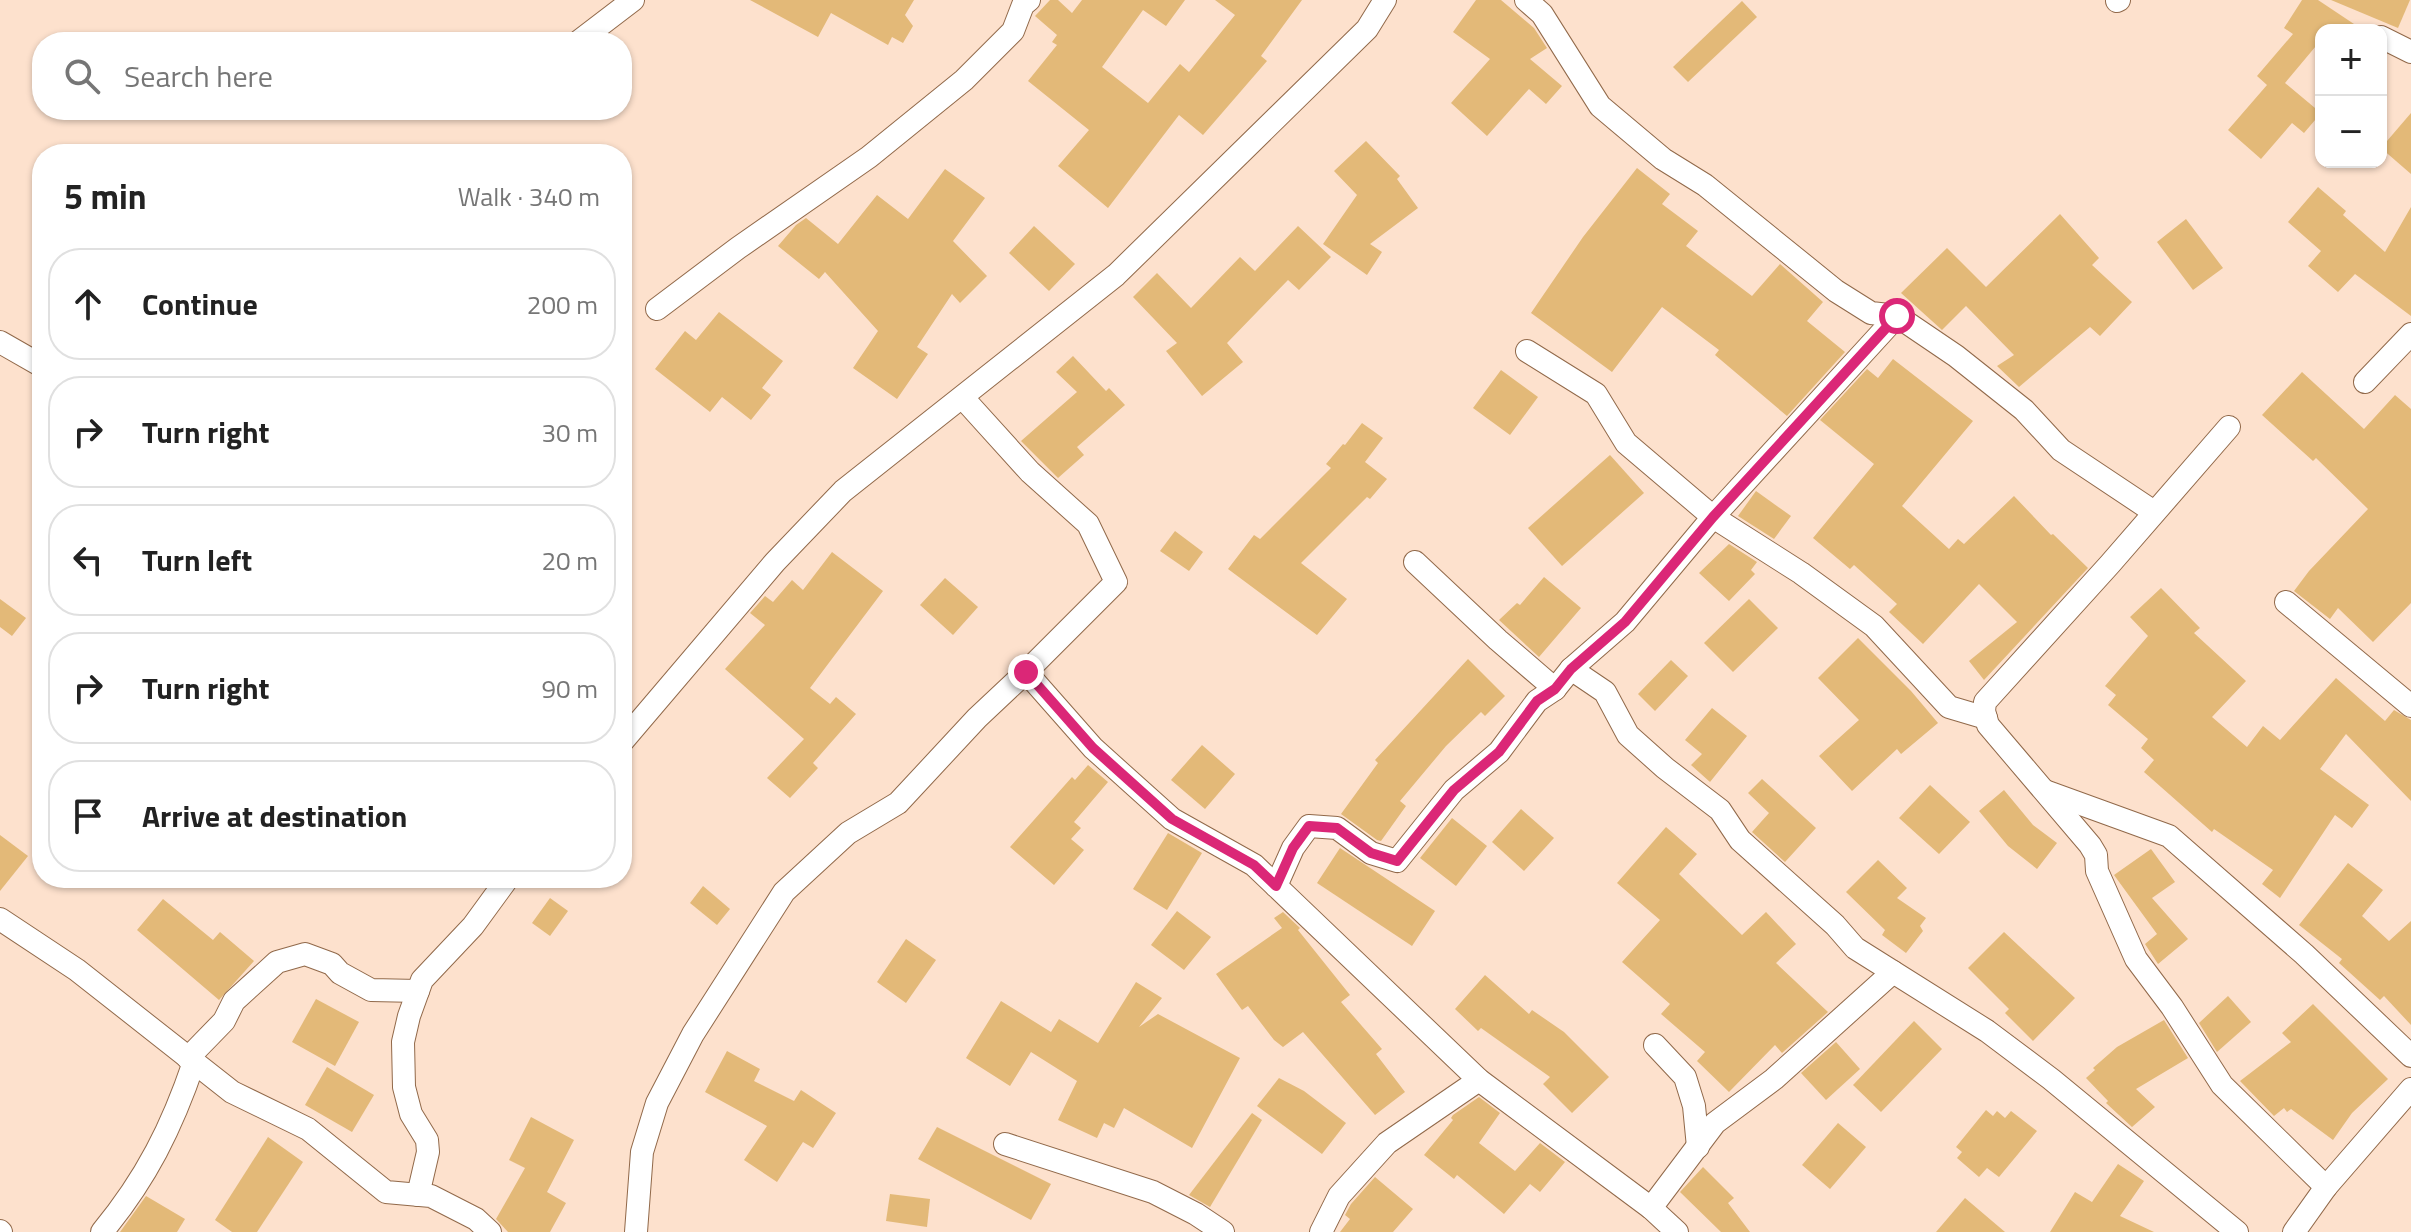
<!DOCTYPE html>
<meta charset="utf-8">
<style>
body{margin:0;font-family:"Titillium Web",sans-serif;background:#f6f6f6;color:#222}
.controls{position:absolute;right:24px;top:24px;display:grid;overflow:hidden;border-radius:16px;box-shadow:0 2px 6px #0004}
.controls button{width:72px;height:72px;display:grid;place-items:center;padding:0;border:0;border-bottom:2px solid #e0e0e0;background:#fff;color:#222;font:40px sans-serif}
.stop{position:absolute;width:24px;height:24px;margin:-18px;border:6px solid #db2777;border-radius:50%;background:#fff}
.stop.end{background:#db2777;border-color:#fff;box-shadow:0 2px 8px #0008}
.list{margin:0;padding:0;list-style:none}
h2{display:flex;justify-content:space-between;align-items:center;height:104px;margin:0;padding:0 32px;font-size:34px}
h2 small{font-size:26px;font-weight:400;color:#767676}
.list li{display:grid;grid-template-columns:52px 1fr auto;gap:24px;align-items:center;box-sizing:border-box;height:112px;margin:0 16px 16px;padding:0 16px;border:2px solid #e0e0e0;border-radius:32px}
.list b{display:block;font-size:30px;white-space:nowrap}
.list em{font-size:26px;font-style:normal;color:#767676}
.icon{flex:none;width:44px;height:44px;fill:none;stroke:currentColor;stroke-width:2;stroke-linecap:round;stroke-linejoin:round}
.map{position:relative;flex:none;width:2411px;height:1232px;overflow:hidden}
.search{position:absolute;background:#fff;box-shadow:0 2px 6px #0004;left:32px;top:32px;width:600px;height:88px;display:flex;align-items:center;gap:20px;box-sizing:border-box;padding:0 28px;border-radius:32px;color:#767676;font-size:30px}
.panel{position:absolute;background:#fff;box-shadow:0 2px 6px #0004;left:32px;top:144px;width:600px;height:744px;border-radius:32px}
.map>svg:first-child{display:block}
</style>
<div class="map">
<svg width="2411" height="1232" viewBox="0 0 2411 1232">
<rect width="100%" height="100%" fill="#fde1cd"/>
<g fill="#e3b978">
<polygon points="750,0 914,0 905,15 913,26 903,43 892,37 888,45 831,13 818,37"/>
<polygon points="1050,0 1058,0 1072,13 1082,0 1185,0 1166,26 1143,10 1102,67 1148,103 1180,64 1189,72 1235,15 1215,0 1302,0 1261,56 1267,61 1203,135 1179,115 1108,208 1058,166 1089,130 1028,81 1057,45 1052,42 1057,35 1035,16"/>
<polygon points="1476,0 1501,0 1534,28 1547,48 1530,59 1562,86 1546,104 1529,89 1487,136 1451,103 1490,59 1453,32"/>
<polygon points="2302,0 2318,0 2363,30 2321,30 2321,40 2285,83 2321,113 2304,133 2292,123 2261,159 2228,130 2267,85 2257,76 2293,34 2284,28"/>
<polygon points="2331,0 2410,0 2398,28"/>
<polygon points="1742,1 1757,17 1688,82 1673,67"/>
<polygon points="2411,113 2411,174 2381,148"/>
<polygon points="1366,141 1400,176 1397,179 1418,208 1370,244 1382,252 1367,275 1323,244 1357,195 1334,171"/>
<polygon points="1637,168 1670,194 1662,204 1698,231 1686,246 1752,296 1780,264 1823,302 1807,321 1845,352 1787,416 1715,355 1719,350 1662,307 1612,372 1531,313 1583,237"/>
<polygon points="945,169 985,198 953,241 987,276 960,303 952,294 917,347 928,354 897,399 853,368 878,331 825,272 819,279 778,246 796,225 806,218 838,244 877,195 908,219"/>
<polygon points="2318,187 2346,211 2343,215 2385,252 2411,207 2411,316 2355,274 2338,292 2308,266 2321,251 2288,222"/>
<polygon points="2060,214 2099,258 2092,265 2132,302 2100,336 2090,327 2019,387 1997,366 2014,355 1966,306 1942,330 1901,293 1947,248 1986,287"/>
<polygon points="2186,219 2223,268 2193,290 2157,242"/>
<polygon points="1034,226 1075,264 1049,291 1009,253"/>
<polygon points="1298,226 1331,257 1299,290 1288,280 1227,343 1243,362 1202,396 1166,351 1177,343 1133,297 1157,273 1191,308 1240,257 1255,271"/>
<polygon points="719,312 783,361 762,388 771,395 751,420 722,397 710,412 655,369 685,331 696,340"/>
<polygon points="1073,356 1106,391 1109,388 1125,405 1077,447 1084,455 1058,478 1021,441 1077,392 1056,372"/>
<polygon points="1893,359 1973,421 1902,506 1949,549 1958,539 1964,544 2014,496 2051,535 2053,534 2088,568 1984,680 1969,661 2017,622 1979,584 1923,644 1889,612 1897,604 1854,565 1850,569 1813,538 1874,464 1820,420 1867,369 1878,378"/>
<polygon points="1501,370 1538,397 1510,435 1473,408"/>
<polygon points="2302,372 2364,429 2395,395 2411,409 2411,603 2373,642 2338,608 2330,619 2294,591 2309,571 2368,509 2316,458 2313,461 2262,415"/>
<polygon points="1362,423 1383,438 1365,462 1387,479 1370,499 1367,497 1301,563 1347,599 1317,635 1228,569 1254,535 1260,539 1331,468 1326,464 1343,444 1345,445"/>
<polygon points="1610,455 1644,493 1562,566 1528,528"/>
<polygon points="1756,491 1791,516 1774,539 1738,516"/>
<polygon points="1175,531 1203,552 1189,571 1160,551"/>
<polygon points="1729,544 1757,562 1751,570 1755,574 1729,601 1699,573"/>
<polygon points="832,552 883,591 810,688 830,704 836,697 856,714 813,763 818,768 790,798 767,778 804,739 725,669 765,625 750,613 765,596 773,602 792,580 803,590"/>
<polygon points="1544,577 1581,608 1539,657 1499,620 1517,603 1520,605"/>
<polygon points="945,578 978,607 953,635 920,605"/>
<polygon points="2161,588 2200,628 2194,633 2246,681 2212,717 2247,747 2263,726 2280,740 2336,678 2385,721 2394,710 2411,720 2411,801 2346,734 2320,769 2369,805 2352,828 2335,815 2280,898 2262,884 2273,870 2214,829 2212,832 2144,772 2154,760 2141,748 2148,739 2108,705 2116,695 2105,686 2148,636 2130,617"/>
<polygon points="0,599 26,618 12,636 0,627"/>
<polygon points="1749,599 1778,628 1733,672 1704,643"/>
<polygon points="1858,638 1911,691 1938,723 1901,754 1897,749 1852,791 1819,756 1859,720 1818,678"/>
<polygon points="1468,659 1505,696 1485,716 1481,712 1446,746 1400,801 1406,806 1381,841 1377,840 1341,814 1378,763 1375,760"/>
<polygon points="1671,660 1688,676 1655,711 1638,694"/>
<polygon points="1712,708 1747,736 1710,782 1691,765 1702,754 1685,740"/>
<polygon points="1202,745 1235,774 1205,809 1171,780"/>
<polygon points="1088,765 1108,782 1074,822 1081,828 1071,839 1084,850 1054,885 1010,847 1072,777 1075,780"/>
<polygon points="1762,779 1816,828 1785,862 1752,832 1769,813 1748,793"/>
<polygon points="1930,785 1970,822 1939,854 1899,818"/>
<polygon points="2004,790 2033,825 2057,843 2037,869 2008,846 1979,811"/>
<polygon points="1521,809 1554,838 1524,871 1492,842"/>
<polygon points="1452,818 1487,846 1456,886 1420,858"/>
<polygon points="1666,827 1697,854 1679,874 1742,935 1766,912 1796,944 1776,963 1828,1012 1782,1053 1775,1045 1729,1092 1697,1061 1705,1052 1661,1014 1670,1004 1622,962 1660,920 1617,883"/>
<polygon points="1168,833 1202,853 1167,910 1133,889"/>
<polygon points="0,835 28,856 0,891"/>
<polygon points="1340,848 1435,911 1412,946 1317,883"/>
<polygon points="2151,849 2175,882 2152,898 2188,939 2158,964 2145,944 2157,934 2114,875"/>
<polygon points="1878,860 1907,888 1897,898 1926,918 1920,926 1923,931 1906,953 1882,935 1885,930 1846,892"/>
<polygon points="2348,863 2383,890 2362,916 2389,941 2411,921 2411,1025 2384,996 2380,1000 2339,963 2342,959 2299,925"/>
<polygon points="703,886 730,909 717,925 690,903"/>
<polygon points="550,898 568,911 550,936 532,923"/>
<polygon points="163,899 213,940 220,932 254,961 219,1000 137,930"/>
<polygon points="1177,911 1211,937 1184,970 1151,945"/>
<polygon points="1283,912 1300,928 1298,930 1350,995 1341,1002 1382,1049 1376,1054 1405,1092 1375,1115 1303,1032 1283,1047 1274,1040 1248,1006 1242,1010 1216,974 1282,928 1274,918"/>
<polygon points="2004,932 2075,998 2033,1041 2005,1013 2009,1009 1968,968"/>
<polygon points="906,939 936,960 906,1003 877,982"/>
<polygon points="1485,975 1529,1014 1532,1010 1564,1032 1609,1077 1572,1113 1543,1084 1550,1077 1481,1028 1478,1031 1455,1009"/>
<polygon points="1136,982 1162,998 1139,1027 1158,1014 1240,1058 1192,1148 1124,1108 1114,1128 1104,1123 1097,1138 1058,1120 1077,1081 1031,1052 1010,1086 966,1058 1001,1001 1051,1032 1059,1019 1098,1043"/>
<polygon points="2228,996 2251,1022 2217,1052 2199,1023"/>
<polygon points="316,999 359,1022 335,1066 292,1042"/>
<polygon points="2313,1004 2388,1079 2352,1113 2333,1140 2291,1109 2287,1112 2284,1108 2274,1116 2240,1081 2291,1042 2282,1033"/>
<polygon points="2164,1020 2188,1058 2136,1089 2155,1107 2132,1127 2106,1103 2108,1101 2086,1078 2095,1070 2093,1068 2117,1047"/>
<polygon points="1914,1021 1942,1049 1881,1112 1853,1085"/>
<polygon points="1836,1042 1860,1069 1826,1100 1801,1073"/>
<polygon points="727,1051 760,1069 754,1081 794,1101 801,1090 836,1113 813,1148 803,1142 777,1182 744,1160 767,1126 705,1092"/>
<polygon points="327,1067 374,1095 352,1132 305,1105"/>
<polygon points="1279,1078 1304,1091 1346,1123 1322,1154 1257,1106"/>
<polygon points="1479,1097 1500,1113 1479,1143 1515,1171 1540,1143 1565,1162 1540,1192 1530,1184 1504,1214 1457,1175 1454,1179 1424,1155 1453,1120 1451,1118 1453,1115"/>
<polygon points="1986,1110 1993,1116 1997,1111 2005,1118 2011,1111 2037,1131 1999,1177 1987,1168 1979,1177 1957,1158 1962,1152 1956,1147"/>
<polygon points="1252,1113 1262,1120 1210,1207 1189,1195"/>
<polygon points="531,1117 574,1140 547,1192 566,1203 550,1232 508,1232 496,1219 525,1168 509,1160"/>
<polygon points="1838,1123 1866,1147 1830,1189 1802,1165"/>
<polygon points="937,1127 1051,1184 1031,1220 918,1159"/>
<polygon points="268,1137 303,1162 257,1232 232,1232 215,1220"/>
<polygon points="2118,1164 2144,1181 2120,1216 2154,1232 2050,1232 2075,1192 2092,1202"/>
<polygon points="1703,1167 1734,1198 1728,1203 1750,1232 1721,1232 1680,1192"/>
<polygon points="1375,1177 1413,1209 1393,1232 1340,1232 1350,1219 1345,1215 1351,1204"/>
<polygon points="890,1194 930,1199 927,1227 886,1221"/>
<polygon points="146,1196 185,1219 177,1232 120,1232"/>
<polygon points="1965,1198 2005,1232 1936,1232"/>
</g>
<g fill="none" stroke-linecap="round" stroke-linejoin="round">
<g stroke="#91694a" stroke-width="24">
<g id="street">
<polyline points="1526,0 1542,14 1600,106 1663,159 1705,185 1836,291 1871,313 1897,316 1956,356 2024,410 2061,450 2154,512"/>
<polyline points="2117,1 2119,0"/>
<polyline points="2381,37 2411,52"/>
<polyline points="578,42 633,0"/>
<polyline points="657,309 738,248 869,157 964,80 1013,31 1023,5 1029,0"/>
<polyline points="0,342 42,366"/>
<polyline points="1527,351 1596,394 1626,443 1713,517 1801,573 1874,626 1949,707 1986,718"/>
<polyline points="2365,382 2411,334"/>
<polyline points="963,398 1030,472 1088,524 1116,582 1026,672 1093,748 1172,819 1254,865 1479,1080 1651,1208 1677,1232"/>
<polyline points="2229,427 2110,564 1985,702 1984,711 1988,725 2090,845 2096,855 2097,871 2136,959 2172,1007 2222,1085 2326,1187"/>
<polyline points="1415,562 1498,640 1555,689 1571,669 1625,622 1713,517 1897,316"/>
<polyline points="2286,602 2411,706"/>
<polyline points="1571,669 1605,692 1628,735 1665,768 1720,810 1740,840 1835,925 1855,948 1987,1031 2051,1079 2237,1232"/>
<polyline points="622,742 775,562 843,491 1116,275 1367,29 1385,0"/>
<polyline points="2045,791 2169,836 2304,954 2411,1056"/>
<polyline points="1276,886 1293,848 1309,826 1337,828 1371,853 1397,861 1454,790 1499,752 1537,701 1555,689"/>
<polyline points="0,919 77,970 232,1092 308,1129 386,1192 431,1196 476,1219 490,1232"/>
<polyline points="1655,1045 1685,1077 1694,1106 1698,1147"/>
<polyline points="188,1058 224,1021 234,1001 277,962 305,954 332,964 340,973 371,990 418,991"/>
<polyline points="1005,1144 1153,1192 1196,1214 1223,1232"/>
<polyline points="418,1195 428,1152 427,1140 411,1114 404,1087 403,1042 409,1016 422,980 473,926 508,878"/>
<polyline points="1651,1208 1715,1123 1774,1079 1893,972"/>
<polyline points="0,1231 1,1232"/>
<path d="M102 1232C146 1179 172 1127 194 1062"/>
<polyline points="636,1232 642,1152 657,1103 693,1034 784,892 848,833 898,803 977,718 1026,672"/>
<polyline points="1321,1232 1339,1196 1387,1143 1479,1080"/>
<polyline points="2294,1232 2326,1187 2411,1089"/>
</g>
</g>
<use href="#street" stroke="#fff" stroke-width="22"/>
</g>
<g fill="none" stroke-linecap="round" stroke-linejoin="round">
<polyline stroke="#db2777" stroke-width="10" points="1026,672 1093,748 1172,819 1254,865 1276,886 1293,848 1309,826 1337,828 1371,853 1397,861 1454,790 1499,752 1537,701 1555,689 1571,669 1625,622 1713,517 1897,316"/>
</g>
</svg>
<div class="controls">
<button>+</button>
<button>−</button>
</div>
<div class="stop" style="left:1897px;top:316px"></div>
<div class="stop end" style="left:1026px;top:672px"></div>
<div class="search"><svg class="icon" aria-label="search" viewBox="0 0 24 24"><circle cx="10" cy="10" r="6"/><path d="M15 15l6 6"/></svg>Search here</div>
<section class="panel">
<h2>5 min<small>Walk · 340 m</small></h2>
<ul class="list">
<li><svg class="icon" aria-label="ahead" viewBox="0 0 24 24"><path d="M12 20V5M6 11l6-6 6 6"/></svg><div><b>Continue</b></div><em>200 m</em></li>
<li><svg class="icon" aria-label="right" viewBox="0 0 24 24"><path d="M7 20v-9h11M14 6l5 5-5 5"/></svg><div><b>Turn right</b></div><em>30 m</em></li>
<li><svg class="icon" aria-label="left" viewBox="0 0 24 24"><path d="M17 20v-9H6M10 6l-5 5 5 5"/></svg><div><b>Turn left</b></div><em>20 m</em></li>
<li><svg class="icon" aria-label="right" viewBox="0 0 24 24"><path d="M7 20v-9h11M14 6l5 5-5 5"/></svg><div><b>Turn right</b></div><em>90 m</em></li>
<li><svg class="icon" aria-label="arrive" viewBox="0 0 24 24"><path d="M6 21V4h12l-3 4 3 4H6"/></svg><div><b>Arrive at destination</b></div></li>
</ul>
</section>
</div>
